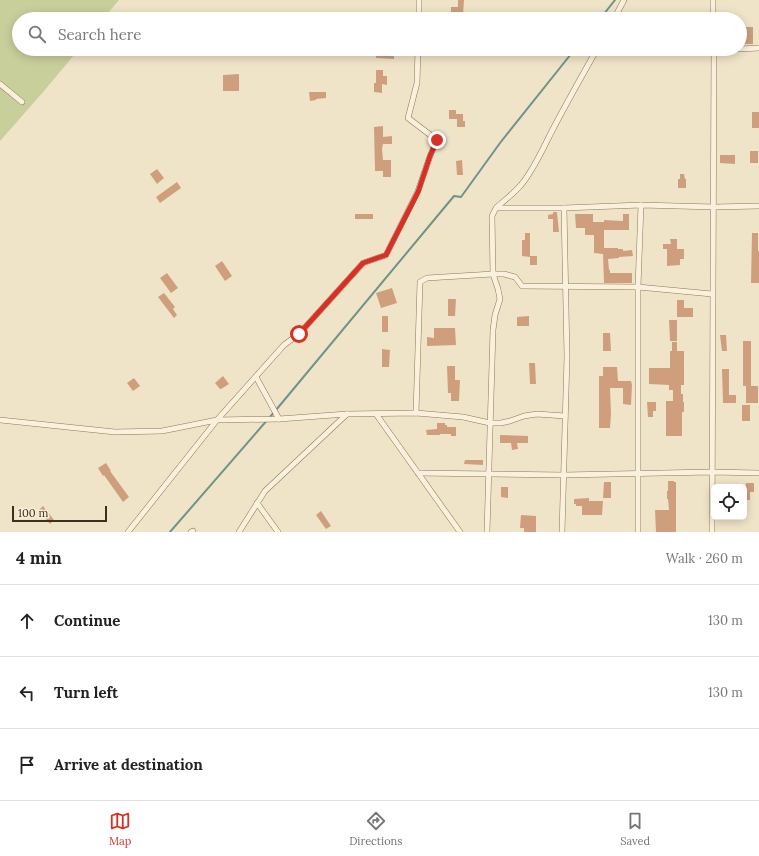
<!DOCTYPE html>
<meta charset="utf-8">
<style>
body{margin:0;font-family:Lora,serif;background:#f2f2f2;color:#222}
.controls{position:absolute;right:12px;bottom:12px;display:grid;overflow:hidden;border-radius:6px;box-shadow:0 2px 10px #0003}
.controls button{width:36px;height:36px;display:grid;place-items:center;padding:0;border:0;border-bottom:1px solid #e0e0e0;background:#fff;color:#222;font:20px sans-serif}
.scale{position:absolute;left:12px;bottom:10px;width:95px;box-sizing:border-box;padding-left:4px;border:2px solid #3d2e20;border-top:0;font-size:11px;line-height:14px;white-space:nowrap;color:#3d2e20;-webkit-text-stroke:3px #f7eed8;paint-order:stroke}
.stop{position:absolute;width:12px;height:12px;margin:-9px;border:3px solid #d93025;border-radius:50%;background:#fff}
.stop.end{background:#d93025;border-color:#fff;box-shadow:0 1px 4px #0008}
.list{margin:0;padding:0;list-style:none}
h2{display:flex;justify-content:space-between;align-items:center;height:52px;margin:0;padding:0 16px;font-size:17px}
h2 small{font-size:13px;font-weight:400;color:#767676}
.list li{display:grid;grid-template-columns:26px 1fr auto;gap:12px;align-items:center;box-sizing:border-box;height:72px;padding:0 16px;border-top:1px solid #e0e0e0}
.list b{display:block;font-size:15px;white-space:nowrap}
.list em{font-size:13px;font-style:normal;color:#767676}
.icon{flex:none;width:22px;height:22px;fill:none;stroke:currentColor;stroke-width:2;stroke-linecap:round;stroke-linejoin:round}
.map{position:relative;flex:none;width:759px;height:532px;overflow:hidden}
.search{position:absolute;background:#fff;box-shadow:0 2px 10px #0003;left:12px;right:12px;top:12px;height:44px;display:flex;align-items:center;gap:10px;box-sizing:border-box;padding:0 14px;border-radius:22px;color:#767676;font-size:15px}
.sheet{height:268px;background:#fff}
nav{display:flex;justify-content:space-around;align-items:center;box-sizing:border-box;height:56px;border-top:1px solid #e0e0e0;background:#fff;font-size:11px;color:#767676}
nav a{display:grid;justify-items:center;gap:2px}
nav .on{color:#d93025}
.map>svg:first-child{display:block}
</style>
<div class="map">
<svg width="759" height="532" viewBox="0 0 759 532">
<rect width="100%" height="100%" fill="#f0e4c8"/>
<polygon fill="#c9cf9b" points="0,0 119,0 103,19 19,19 19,49 79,49 44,91 0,141"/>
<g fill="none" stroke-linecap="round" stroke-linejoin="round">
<g stroke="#6f938a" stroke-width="2">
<polyline points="600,19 615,0"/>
<polyline points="170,532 276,410 454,196 461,197 500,143 575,49"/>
</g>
</g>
<g fill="#cf9f7d">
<polygon points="458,0 464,0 463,14 451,13 451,7 458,7"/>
<rect x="743" y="27" width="10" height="17"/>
<polygon points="376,49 394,49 394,59 376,58"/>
<polygon points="376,70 383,70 383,76 387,76 387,85 382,84 382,93 374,92 374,83 376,83"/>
<polygon points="239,74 239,91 223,91 223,75"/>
<polygon points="309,92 326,92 326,98 316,99 316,100 310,101"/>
<polygon points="449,110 456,110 456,114 463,114 463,121 465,121 465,127 457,127 457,119 449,119"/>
<rect x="752" y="112" width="7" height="16"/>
<polygon points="383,126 383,137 392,136 392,144 383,144 382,149 383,160 391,160 391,177 383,177 383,171 375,171 374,127"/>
<rect x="750" y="151" width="8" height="12"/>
<polygon points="720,155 735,155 735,164 720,163"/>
<polygon points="462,160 463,175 457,175 456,161"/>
<polygon points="157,169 164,178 157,184 150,174"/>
<polygon points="680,174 684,174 685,179 686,179 686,188 678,188 678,179 680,179"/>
<polygon points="177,182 181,188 160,203 156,197"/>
<polygon points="553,212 557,212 559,232 553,232 553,219 548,219 548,215 553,214"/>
<rect x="355" y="214" width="18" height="5"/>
<polygon points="575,214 593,214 593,222 604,222 604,220 623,221 623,214 629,214 629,230 604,230 604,248 618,248 618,249 623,249 623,251 632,250 633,256 619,257 619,258 608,259 609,270 610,270 610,273 632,273 632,283 604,283 603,254 594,253 594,235 585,235 585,228 576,228"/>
<polygon points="525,233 530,233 530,256 537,256 537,265 530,265 530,257 522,256 522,240 525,240"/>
<polygon points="752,233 758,233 758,251 759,251 759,283 751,283"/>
<polygon points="670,239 677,239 677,249 684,249 684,259 680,259 680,265 667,266 667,249 663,249 663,244 671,244"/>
<polygon points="222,261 232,276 225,281 215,266"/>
<polygon points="167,273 178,288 171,293 160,278"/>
<polygon points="392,288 397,303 381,308 376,293"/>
<polygon points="164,293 175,307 173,309 177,315 174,318 158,297"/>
<polygon points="448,299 456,299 455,316 448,316"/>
<polygon points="677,300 684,300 684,308 693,308 693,317 677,317"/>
<rect x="382" y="316" width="6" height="16"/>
<polygon points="529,316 529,326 517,326 517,317"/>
<polygon points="669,320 677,320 677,341 670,341"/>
<polygon points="434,328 455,328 456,345 427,346 427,337 434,338"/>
<polygon points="603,333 610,333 611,351 603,351"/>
<polygon points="720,335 726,335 727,351 722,351"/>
<polygon points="743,341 751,341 751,386 758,386 758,403 746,403 746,386 743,386"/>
<polygon points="672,342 677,342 677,351 684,351 684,385 681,385 681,394 683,394 683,402 684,402 684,412 682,412 682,436 666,436 666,401 673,401 673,390 669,390 669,385 649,384 649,368 670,368 670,351 672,351"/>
<polygon points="382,349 390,350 389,367 382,367"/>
<polygon points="529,363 535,363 535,364 536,384 530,384"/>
<polygon points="447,366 455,366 455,380 460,380 459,401 451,401 451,393 448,393"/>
<polygon points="603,367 617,367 618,381 631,381 632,385 631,405 623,404 623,388 610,388 611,414 610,428 599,428 599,376 603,376"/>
<polygon points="722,369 729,369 729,395 736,395 736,403 723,403"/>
<polygon points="223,376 229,384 221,389 220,389 215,383"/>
<polygon points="134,378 140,386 133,391 127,383"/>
<polygon points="647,402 656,402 656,411 653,411 653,417 648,417"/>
<rect x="742" y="405" width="8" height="16"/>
<polygon points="437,423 445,423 445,425 447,425 447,427 456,427 456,436 451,436 451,434 440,434 440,435 427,435 426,430 437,429"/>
<polygon points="500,435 528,436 528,443 517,443 518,449 512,450 511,443 500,443"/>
<polygon points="465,460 483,460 483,465 464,464"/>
<polygon points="106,463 111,471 110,471 129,497 123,502 104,475 103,476 98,468"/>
<polygon points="668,481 674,481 674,482 676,482 676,532 656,532 655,510 669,510 668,499 667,499 667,491 668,491"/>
<polygon points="604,482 611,482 611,498 603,498"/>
<polygon points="746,483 754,483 754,492 750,492 750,500 744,500"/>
<polygon points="501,487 508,487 508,498 501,497"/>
<polygon points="589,498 589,501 603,501 602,515 582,515 582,506 576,506 576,504 574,504 574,499"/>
<polygon points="43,506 54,520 50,524 39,510"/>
<polygon points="321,511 331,526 326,529 316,515"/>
<polygon points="521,515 536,516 536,532 524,532 524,528 520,528"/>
</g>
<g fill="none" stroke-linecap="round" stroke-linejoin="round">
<g stroke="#8d765c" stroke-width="6">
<g id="street">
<polyline points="419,0 419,19"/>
<polyline points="713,0 713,19"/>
<polyline points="614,19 624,0"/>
<polyline points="740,49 759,48"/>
<polyline points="714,50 731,49"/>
<polyline points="0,84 22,102"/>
<path d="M497 207C505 200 514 193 521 185 535 168 543 148 553 129 567 102 582 76 597 49"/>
<polyline points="256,377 279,419"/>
<polyline points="416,413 420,282 427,278 493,274 504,274 515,277 522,286 638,287 712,294"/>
<polyline points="376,414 460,532"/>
<polyline points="0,420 115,432 162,431 217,420 279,419 347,414 416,413 463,417 490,423 501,423 510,421 524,416 537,414 565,416"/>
<polyline points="418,473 564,475 712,472 759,473"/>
<polyline points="257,503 278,532"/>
<polyline points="128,532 217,420 284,345 299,334 363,263 386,255 418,191 430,156 437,140 408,118 417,83 418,49"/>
<polyline points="191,532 193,531"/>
<polyline points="239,532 265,491 347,414"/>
<polyline points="487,532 493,330 495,315 500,299 498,289 493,274 492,216 496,208 564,208 641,205 714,207 759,206"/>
<polyline points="562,532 567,357 564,208"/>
<polyline points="638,532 638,287 641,205"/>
<polyline points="712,532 714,49"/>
</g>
</g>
<use href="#street" stroke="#faf1dc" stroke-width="5"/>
</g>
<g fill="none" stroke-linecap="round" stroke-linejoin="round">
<polyline stroke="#d93025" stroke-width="5" points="299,334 363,263 386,255 418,192 430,156 437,140"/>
</g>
</svg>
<div class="controls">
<button><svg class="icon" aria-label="locate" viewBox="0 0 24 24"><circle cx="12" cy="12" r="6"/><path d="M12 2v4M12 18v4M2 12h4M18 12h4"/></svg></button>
</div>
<div class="scale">100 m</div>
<div class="stop" style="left:299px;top:334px"></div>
<div class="stop end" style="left:437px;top:140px"></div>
<div class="search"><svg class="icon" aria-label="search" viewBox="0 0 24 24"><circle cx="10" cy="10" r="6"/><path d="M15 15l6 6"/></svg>Search here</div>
</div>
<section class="sheet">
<h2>4 min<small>Walk · 260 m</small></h2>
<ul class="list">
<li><svg class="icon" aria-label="ahead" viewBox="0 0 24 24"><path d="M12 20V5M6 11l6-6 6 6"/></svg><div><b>Continue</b></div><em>130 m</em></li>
<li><svg class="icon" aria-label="left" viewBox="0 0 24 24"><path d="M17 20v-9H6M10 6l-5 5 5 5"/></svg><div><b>Turn left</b></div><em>130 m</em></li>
<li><svg class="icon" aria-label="arrive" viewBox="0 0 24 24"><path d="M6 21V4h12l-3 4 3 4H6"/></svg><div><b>Arrive at destination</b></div></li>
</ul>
</section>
<nav>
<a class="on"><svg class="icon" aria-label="map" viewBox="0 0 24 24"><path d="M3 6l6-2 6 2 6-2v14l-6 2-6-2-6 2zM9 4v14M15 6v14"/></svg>Map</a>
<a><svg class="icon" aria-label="directions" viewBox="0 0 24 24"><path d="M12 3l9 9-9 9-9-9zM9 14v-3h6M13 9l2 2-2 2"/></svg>Directions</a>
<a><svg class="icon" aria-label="saved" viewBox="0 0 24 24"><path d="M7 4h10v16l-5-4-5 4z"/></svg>Saved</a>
</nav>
